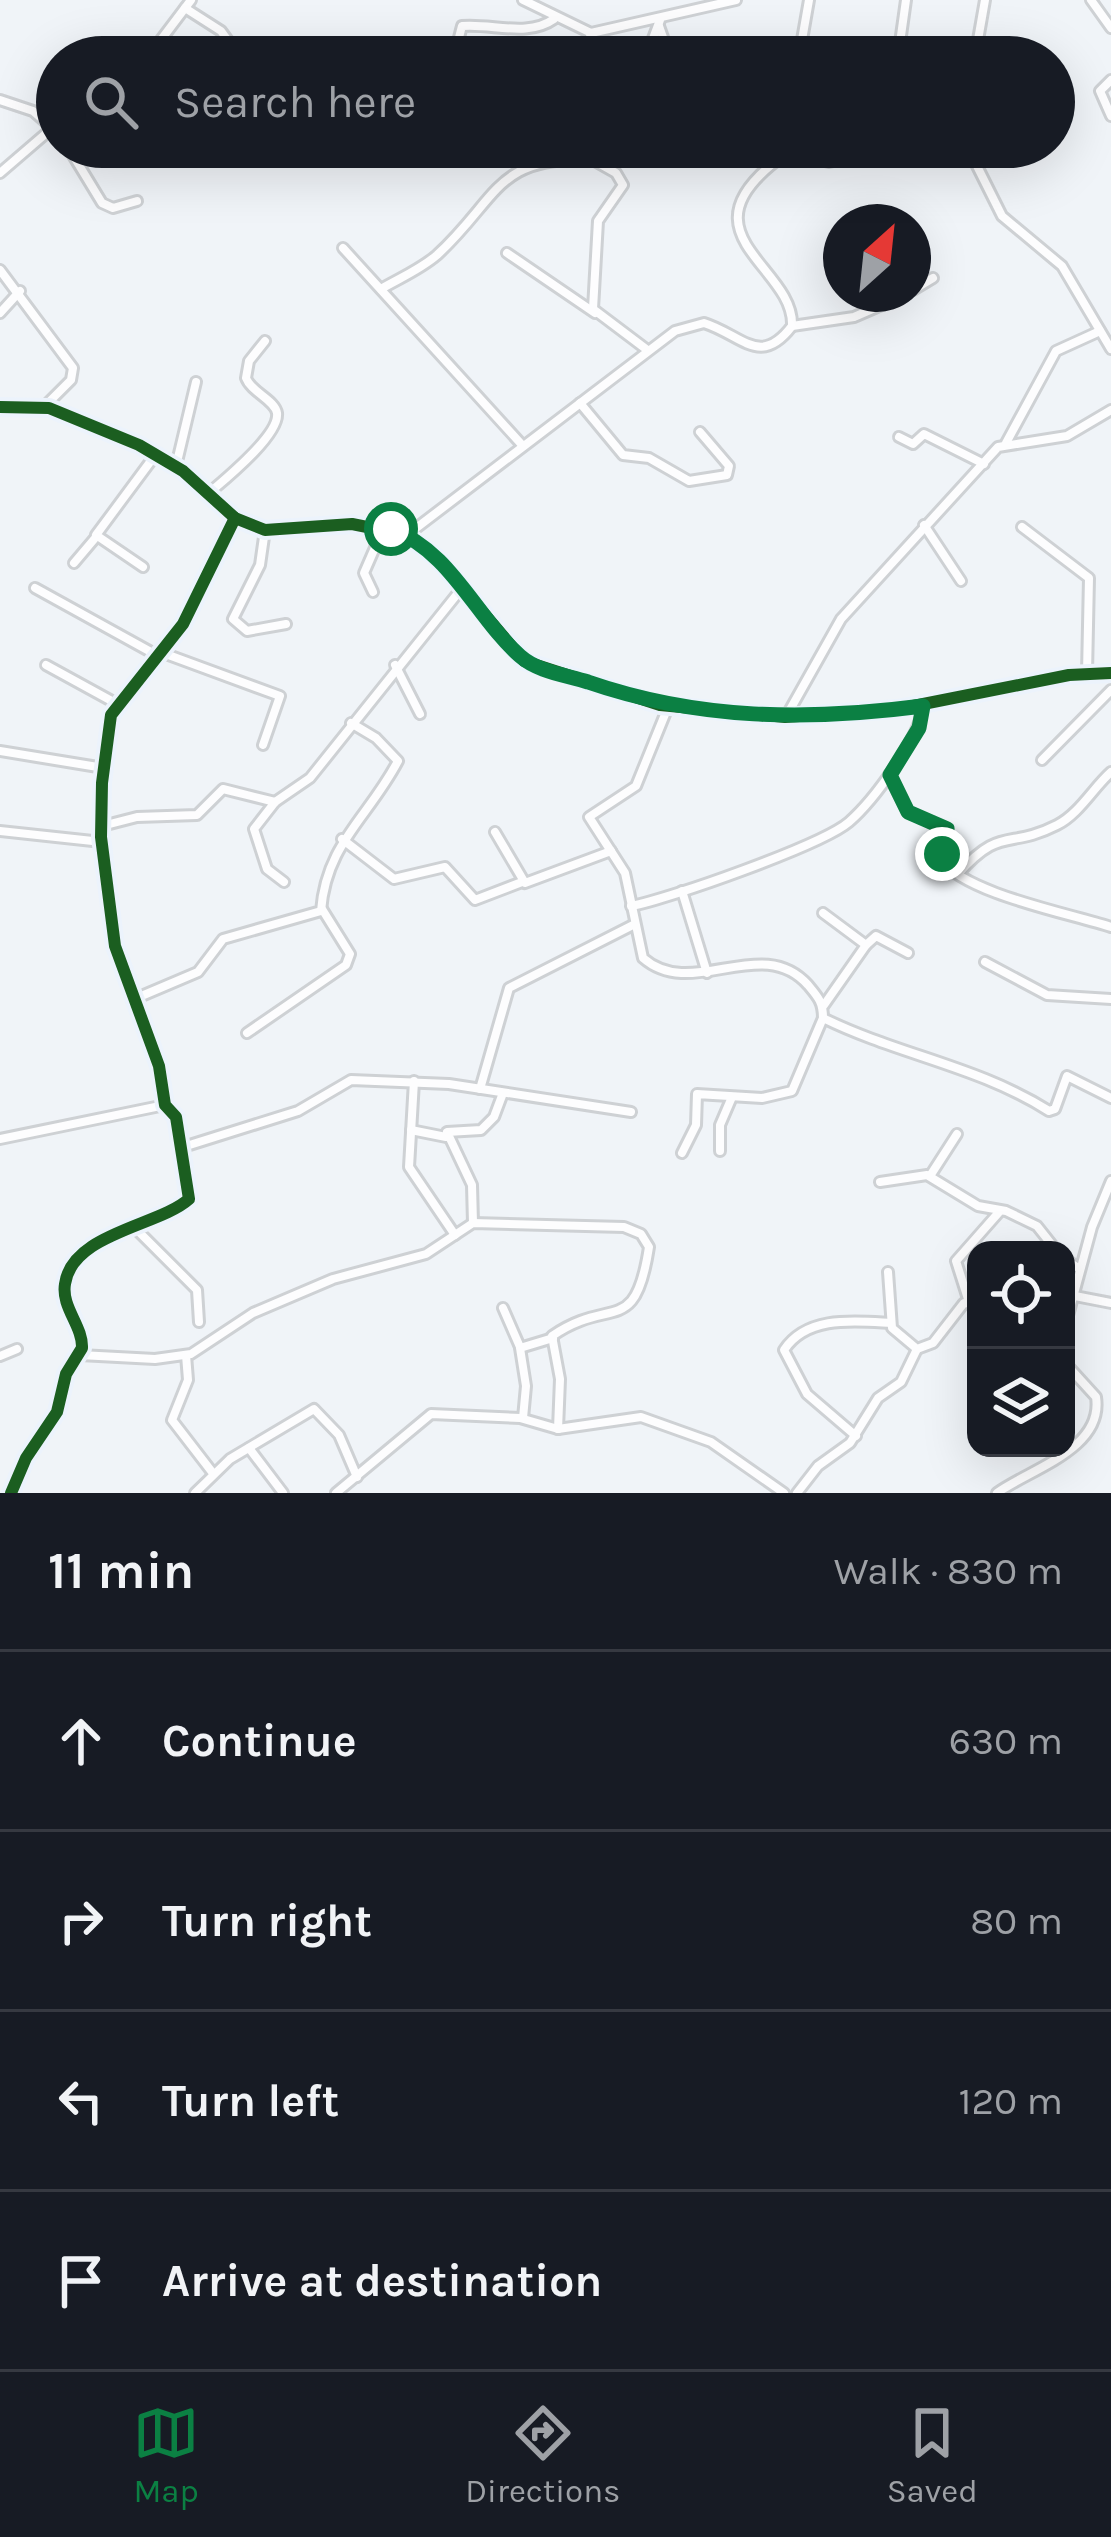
<!DOCTYPE html>
<meta charset="utf-8">
<style>
body{margin:0;font-family:Karla,sans-serif;background:#20242c;color:#f1f3f6}
.controls{position:absolute;right:36px;bottom:36px;display:grid;overflow:hidden;border-radius:24px;box-shadow:0 12px 48px #0002}
.controls button{width:108px;height:108px;display:grid;place-items:center;padding:0;border:0;border-bottom:3px solid #363941;background:#171b24;color:#f1f3f6;font:60px sans-serif}
.compass{position:absolute;left:823px;top:204px;width:108px;height:108px;border-radius:50%;background:#171b24;box-shadow:0 12px 48px #0002;rotate:27deg}
.stop{position:absolute;width:36px;height:36px;margin:-27px;border:9px solid #0b8043;border-radius:50%;background:#fff}
.stop.end{background:#0b8043;border-color:#fff;box-shadow:0 3px 12px #0008}
.list{margin:0;padding:0;list-style:none}
h2{display:flex;justify-content:space-between;align-items:center;height:156px;margin:0;padding:0 48px;font-size:51px}
h2 small{font-size:39px;font-weight:400;color:#9ea1a6}
.list li{display:grid;grid-template-columns:78px 1fr auto;gap:36px;align-items:center;box-sizing:border-box;height:180px;padding:0 48px;border-top:3px solid #363941}
.list b{display:block;font-size:45px;white-space:nowrap}
.list em{font-size:39px;font-style:normal;color:#9ea1a6}
.icon{flex:none;width:66px;height:66px;fill:none;stroke:currentColor;stroke-width:2;stroke-linecap:round;stroke-linejoin:round}
.map{position:relative;flex:none;width:1111px;height:1493px;overflow:hidden}
.search{position:absolute;background:#171b24;box-shadow:0 12px 48px #0002;left:36px;right:36px;top:36px;height:132px;display:flex;align-items:center;gap:30px;box-sizing:border-box;padding:0 42px;border-radius:66px;color:#9ea1a6;font-size:45px}
.sheet{height:876px;background:#171b24}
nav{display:flex;justify-content:space-around;align-items:center;box-sizing:border-box;height:168px;border-top:3px solid #363941;background:#171b24;font-size:33px;color:#9ea1a6}
nav a{display:grid;justify-items:center;gap:6px}
nav .on{color:#0b8043}
.map>svg:first-child{display:block}
</style>
<div class="map">
<svg width="1111" height="1493" viewBox="0 0 1111 1493">
<rect width="100%" height="100%" fill="#f0f4f8"/>
<g fill="none" stroke-linecap="round" stroke-linejoin="round">
<g stroke="#ced1d4" stroke-width="14">
<g id="minor">
<polyline points="523,0 591,33 736,0"/>
<polyline points="1091,0 1111,28"/>
<polyline points="185,8 221,31 240,57"/>
<polyline points="659,26 670,57"/>
<polyline points="148,57 191,0"/>
<polyline points="298,57 315,46"/>
<path d="M470 57 456 49 462 26C492 23 527 38 554 19"/>
<polyline points="585,57 591,33"/>
<polyline points="646,57 660,20"/>
<polyline points="780,57 801,52"/>
<polyline points="799,57 809,0"/>
<polyline points="898,57 906,0"/>
<polyline points="975,57 985,0"/>
<polyline points="1111,80 1100,91 1111,116"/>
<polyline points="0,100 33,111 57,132"/>
<polyline points="68,147 102,203 113,208 137,201"/>
<polyline points="598,147 593,160 616,173 623,185 598,221 593,309 646,349"/>
<polyline points="777,147 787,153"/>
<polyline points="968,148 1002,216 1062,266 1111,349"/>
<polyline points="0,173 57,124"/>
<polyline points="343,248 523,446"/>
<polyline points="507,253 595,313"/>
<polyline points="0,270 73,368 71,380 43,408"/>
<path d="M381 289C400 278 421 269 437 255 499 198 495 155 593 160"/>
<polyline points="913,290 933,278"/>
<polyline points="0,313 20,291"/>
<polyline points="792,326 854,317 907,294"/>
<polyline points="580,403 623,455 649,458 689,481 727,475 729,466 700,432"/>
<polyline points="0,407 49,408 139,445 183,471 235,518 265,530 352,524 407,535 438,559 524,661 660,705 785,717 898,709 1069,675 1111,673"/>
<polyline points="899,437 913,444 924,434 984,464"/>
<polyline points="1006,443 1056,351 1100,331"/>
<polyline points="176,466 196,382"/>
<path d="M209 493C224 480 280 435 277 413 275 400 251 392 246 378L249 361 265 341"/>
<polyline points="924,525 961,581"/>
<polyline points="1022,527 1089,578 1087,673"/>
<polyline points="265,530 260,565 233,619 247,631 286,624"/>
<path d="M407 535 675 331 704 323C742 335 760 368 792 326 795 265 672 233 787 153L829 162 891 149 968 148"/>
<polyline points="74,563 96,537"/>
<polyline points="143,567 96,535 156,454"/>
<polyline points="35,588 160,657"/>
<polyline points="373,592 364,573 384,527"/>
<polyline points="163,653 280,696 263,745"/>
<polyline points="46,665 119,705"/>
<polyline points="395,665 420,714"/>
<path d="M668 707 636 786 589 817 625 873 643 958C692 1001 762 933 808 985 818 997 823 1002 823 1018"/>
<polyline points="787,715 841,619 998,447 1067,436 1111,410"/>
<polyline points="0,751 104,768"/>
<polyline points="1042,760 1111,690"/>
<path d="M889 775 908 812 947 829 940 859C966 894 1068 913 1111 927"/>
<polyline points="102,826 137,817 197,815 223,789 275,802"/>
<polyline points="0,831 102,842"/>
<polyline points="495,832 525,883 611,851"/>
<polyline points="342,839 394,879 445,867 475,900 522,882"/>
<path d="M958 874C1001 825 1008 850 1057 825 1079 814 1093 788 1111 772"/>
<polyline points="284,882 267,869 254,829 275,802 310,778 462,588"/>
<polyline points="682,891 707,973"/>
<path d="M631 906C669 899 822 845 849 822 874 800 919 739 923 707"/>
<polyline points="823,913 866,945 824,1005"/>
<polyline points="866,945 876,936 908,953"/>
<polyline points="985,962 1047,995 1111,999"/>
<path d="M132 1000 198 972 223 939 321 911C326 844 368 818 398 761L376 738 351 723"/>
<polyline points="247,1033 346,965 350,954 322,909"/>
<polyline points="414,1081 409,1167 455,1235"/>
<polyline points="480,1089 509,988 633,925"/>
<polyline points="411,1130 446,1137"/>
<polyline points="0,1139 165,1105"/>
<polyline points="180,1148 298,1111 351,1080 449,1084 631,1112"/>
<polyline points="720,1151 720,1125 732,1097"/>
<path d="M682 1153 696 1125 697 1094 762 1098 792 1091 823 1018C898 1055 978 1066 1049 1111L1055 1109 1067 1076 1111 1098"/>
<polyline points="930,1176 957,1134"/>
<polyline points="880,1182 927,1175 978,1206 1006,1211 1037,1226 1056,1250"/>
<polyline points="473,1223 472,1185 447,1132 481,1130 494,1117 503,1093"/>
<polyline points="134,1227 197,1290 199,1322"/>
<polyline points="1066,1260 1080,1269"/>
<polyline points="888,1272 892,1328 917,1349 933,1343 964,1303 976,1304"/>
<polyline points="1075,1296 1111,1303"/>
<polyline points="969,1302 956,1261 1000,1211"/>
<polyline points="503,1308 520,1347"/>
<polyline points="1066,1323 1092,1227 1111,1181"/>
<path d="M80 1355 155 1359 191 1354 253 1313 333 1279 426 1254 473 1223 624 1227 641 1234 649 1247C635 1339 611 1295 552 1336L560 1379 558 1429"/>
<polyline points="186,1355 188,1380 172,1420 212,1472"/>
<polyline points="0,1356 17,1349"/>
<polyline points="523,1418 526,1386 520,1348 553,1338"/>
<path d="M856 1436 807 1394 784 1350C807 1315 855 1321 891 1323"/>
<polyline points="249,1448 283,1493"/>
<path d="M11 1493 26 1458 57 1412 66 1374 82 1348C83 1326 61 1307 65 1284 72 1233 159 1226 189 1199L176 1117 165 1105 159 1066 115 946 101 837 102 783 111 715 183 624 235 518"/>
<polyline points="195,1493 230,1459 314,1409 339,1435 357,1477"/>
<polyline points="336,1493 431,1414 520,1418 558,1429 641,1417 711,1442 784,1493"/>
<polyline points="797,1493 818,1466 850,1443 878,1398 901,1382 917,1349"/>
<path d="M997 1493C1030 1469 1104 1449 1096 1397L1066 1364"/>
</g>
</g>
<use href="#minor" stroke="#fdfdfe" stroke-width="8"/>
<g stroke="#ecf3fc" stroke-width="20">
<g id="cycleway">
<polyline points="0,407 49,408 139,445 183,471 235,518 265,530 352,524 407,535 438,559 524,661 660,705 785,717 898,709 1069,675 1111,673"/>
<path d="M11 1493 26 1458 57 1412 66 1374 82 1348C83 1326 61 1307 65 1284 72 1233 159 1226 189 1199L176 1117 165 1105 159 1066 115 946 101 837 102 783 111 715 183 624 235 518"/>
</g>
</g>
<use href="#cycleway" stroke="#1b5e20" stroke-width="12"/>
</g>
<g fill="none" stroke-linecap="round" stroke-linejoin="round">
<path stroke="#0b8043" stroke-width="15" d="M391 529C451 551 475 616 520 656 538 672 566 675 588 682 698 720 808 721 923 706L919 728 890 775 908 812 947 829 942 854"/>
</g>
</svg>
<div class="controls">
<button><svg class="icon" aria-label="locate" viewBox="0 0 24 24"><circle cx="12" cy="12" r="6"/><path d="M12 2v4M12 18v4M2 12h4M18 12h4"/></svg></button>
<button><svg class="icon" aria-label="layers" viewBox="0 0 24 24"><path d="M12 4l9 5-9 5-9-5zM3 14l9 5 9-5"/></svg></button>
</div>
<svg class="compass" viewBox="-18 -18 36 36"><path d="M0-13l5 13h-10z" fill="#e53935"/><path d="M0 13l5-13h-10z" fill="#9ea1a6"/></svg>
<div class="stop" style="left:391px;top:529px"></div>
<div class="stop end" style="left:942px;top:854px"></div>
<div class="search"><svg class="icon" aria-label="search" viewBox="0 0 24 24"><circle cx="10" cy="10" r="6"/><path d="M15 15l6 6"/></svg>Search here</div>
</div>
<section class="sheet">
<h2>11 min<small>Walk · 830 m</small></h2>
<ul class="list">
<li><svg class="icon" aria-label="ahead" viewBox="0 0 24 24"><path d="M12 20V5M6 11l6-6 6 6"/></svg><div><b>Continue</b></div><em>630 m</em></li>
<li><svg class="icon" aria-label="right" viewBox="0 0 24 24"><path d="M7 20v-9h11M14 6l5 5-5 5"/></svg><div><b>Turn right</b></div><em>80 m</em></li>
<li><svg class="icon" aria-label="left" viewBox="0 0 24 24"><path d="M17 20v-9H6M10 6l-5 5 5 5"/></svg><div><b>Turn left</b></div><em>120 m</em></li>
<li><svg class="icon" aria-label="arrive" viewBox="0 0 24 24"><path d="M6 21V4h12l-3 4 3 4H6"/></svg><div><b>Arrive at destination</b></div></li>
</ul>
</section>
<nav>
<a class="on"><svg class="icon" aria-label="map" viewBox="0 0 24 24"><path d="M3 6l6-2 6 2 6-2v14l-6 2-6-2-6 2zM9 4v14M15 6v14"/></svg>Map</a>
<a><svg class="icon" aria-label="directions" viewBox="0 0 24 24"><path d="M12 3l9 9-9 9-9-9zM9 14v-3h6M13 9l2 2-2 2"/></svg>Directions</a>
<a><svg class="icon" aria-label="saved" viewBox="0 0 24 24"><path d="M7 4h10v16l-5-4-5 4z"/></svg>Saved</a>
</nav>
